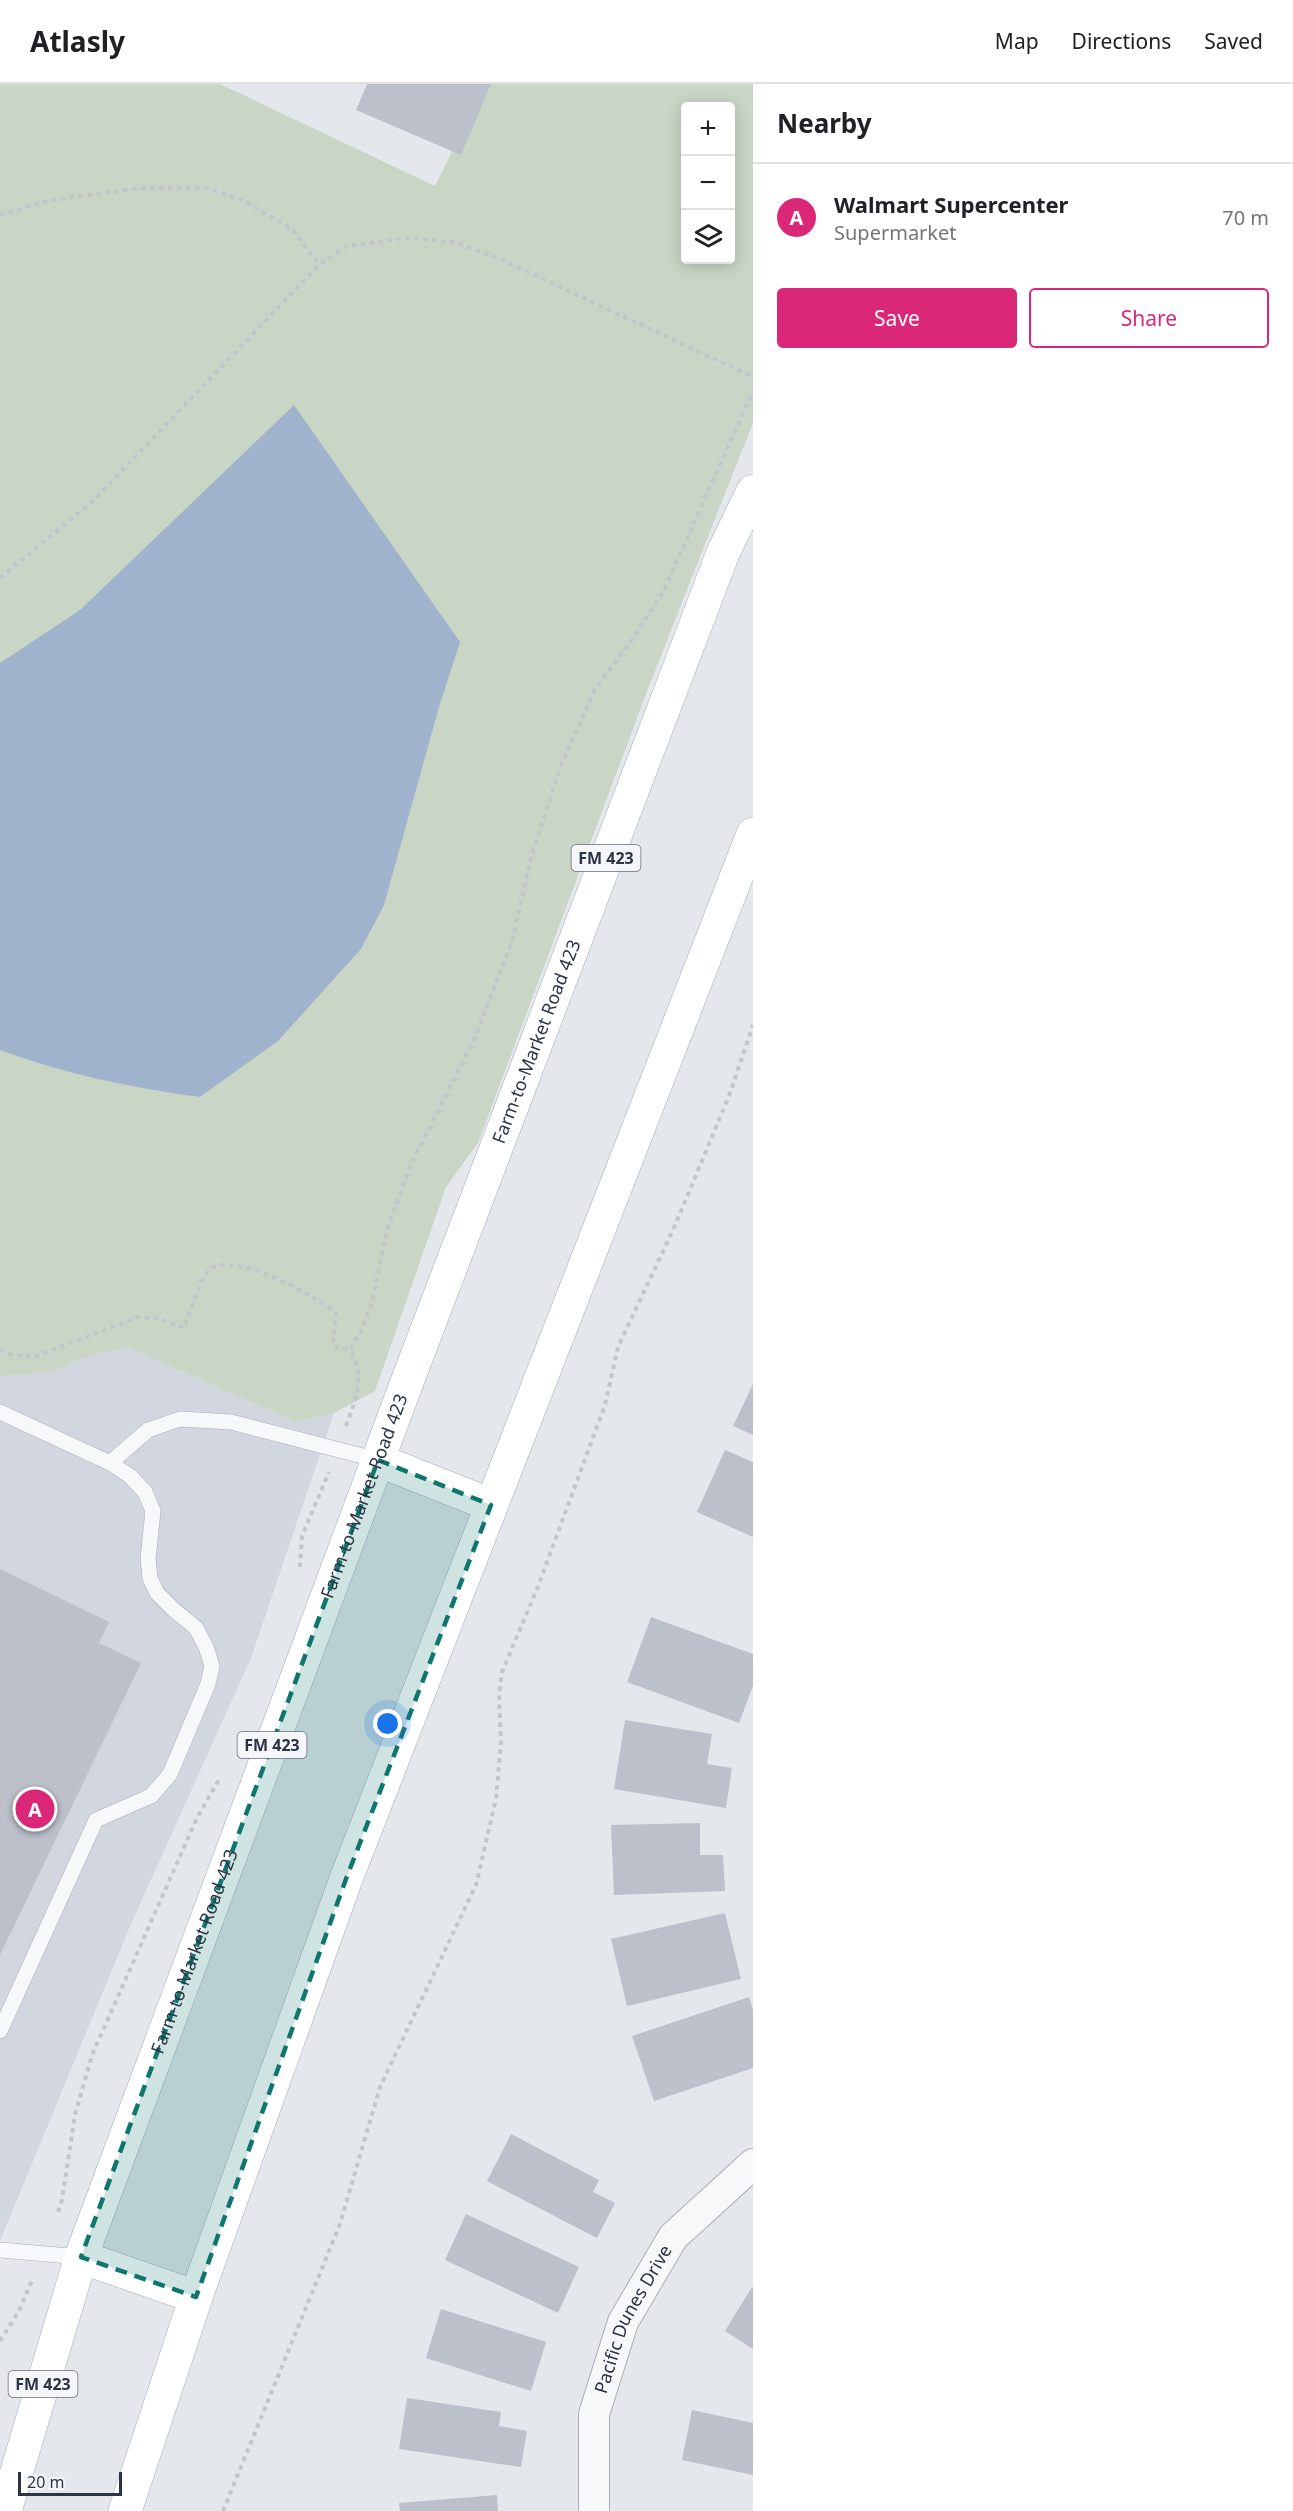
<!DOCTYPE html>
<meta charset="utf-8">
<style>
body{margin:0;font-family:"Noto Sans",sans-serif;background:#f6f6f6;color:#202124}
.controls{position:absolute;right:18px;top:18px;display:grid;overflow:hidden;border-radius:6px;box-shadow:0 3px 15px #0003}
.controls button{width:54px;height:54px;display:grid;place-items:center;padding:0;border:0;border-bottom:2px solid #e0e0e0;background:#fff;color:#202124;font:30px sans-serif}
.scale{position:absolute;left:18px;bottom:15px;width:104px;box-sizing:border-box;padding-left:6px;border:3px solid #2b3445;border-top:0;font-size:16px;line-height:21px;white-space:nowrap;color:#2b3445;-webkit-text-stroke:4px #f4f6f9;paint-order:stroke}
.you{position:absolute;left:388px;top:1640px;width:21px;height:21px;margin:-15px;border:4px solid #fff;border-radius:50%;background:#1a73e8;box-shadow:0 0 0 9px #1a73e833}
.badge{display:grid;place-items:center;width:39px;height:39px;border-radius:50%;background:#db2777;color:#fff;font-size:20px;font-weight:700}
.pin{position:absolute;translate:-50% -50%;border:3px solid #fff;box-shadow:0 2px 6px #0006}
.list{margin:0;padding:0;list-style:none}
h2{display:flex;justify-content:space-between;align-items:center;height:78px;margin:0;padding:0 24px;font-size:26px}
h2 small{font-size:20px;font-weight:400;color:#757577}
.list li{display:grid;grid-template-columns:39px 1fr auto;gap:18px;align-items:center;box-sizing:border-box;height:108px;padding:0 24px;border-top:2px solid #e0e0e0}
.list b{display:block;font-size:22px;white-space:nowrap}
.list p{margin:0;font-size:20px;white-space:nowrap;color:#757577}
.list em{font-size:20px;font-style:normal;color:#757577}
.actions{display:flex;gap:12px;padding:18px 24px}
.actions a{flex:1;padding:14px 0;border:2px solid #db2777;border-radius:6px;text-align:center;font-size:21px;color:#db2777}
.actions .main{background:#db2777;color:#fff}
.icon{flex:none;width:33px;height:33px;fill:none;stroke:currentColor;stroke-width:2;stroke-linecap:round;stroke-linejoin:round}
.map{position:relative;flex:none;width:753px;height:2427px;overflow:hidden}
header{display:flex;align-items:center;gap:36px;box-sizing:border-box;height:84px;padding:0 30px;background:#fff;border-bottom:2px solid #e0e0e0}
header strong{font-size:28px}
nav{display:flex;gap:33px;margin-inline-start:auto;font-size:21px}
main{display:flex}
aside{flex:1;background:#fff}
.map>svg:first-child{display:block}
</style>
<header>
<strong>Atlasly</strong>
<nav><a>Map</a><a>Directions</a><a>Saved</a></nav>
</header>
<main>
<div class="map">
<svg width="753" height="2427" viewBox="0 0 753 2427">
<rect width="100%" height="100%" fill="#e4e7ec"/>
<polygon fill="#d2d6de" points="127,1263 296,1338 334,1329 251,1574 131,1840 0,2157 0,1292 52,1288 89,1272"/>
<path fill="#c9d6c5" fill-rule="evenodd" d="M0 0H220L435 102 485 0H753V339L649 602 478 1059 446 1103 375 1307 334 1329 296 1338 127 1263 89 1272 52 1288 0 1292ZM686 22H730V176H686Z"/>
<path fill="#9fb4cc" d="M294 321 460 558 439 623 384 821 361 865 278 957 200 1013C132 1004 65 990 0 966V579L80 526Z"/>
<g fill="#bbc0ca">
<polygon points="367,0 491,0 461,71 356,26"/>
<polygon points="753,1300 753,1351 733,1342"/>
<polygon points="725,1366 753,1378 753,1453 697,1428"/>
<polygon points="0,1485 109,1538 99,1559 141,1579 0,1871"/>
<polygon points="651,1533 753,1570 753,1602 739,1639 627,1598"/>
<polygon points="625,1636 712,1650 707,1680 732,1684 726,1724 614,1705"/>
<polygon points="700,1739 700,1771 723,1771 725,1807 614,1811 611,1741"/>
<polygon points="725,1829 741,1895 627,1922 611,1855"/>
<polygon points="749,1913 753,1926 753,1984 654,2017 632,1952"/>
<polygon points="511,2050 599,2096 593,2108 615,2119 597,2154 487,2097"/>
<polygon points="466,2130 579,2183 558,2229 445,2176"/>
<polygon points="752,2203 753,2204 753,2265 725,2247"/>
<polygon points="441,2225 546,2258 531,2307 426,2274"/>
<polygon points="407,2314 501,2328 499,2342 527,2347 521,2383 399,2365"/>
<polygon points="692,2326 753,2339 753,2391 682,2376"/>
<polygon points="497,2411 498,2427 400,2427 399,2419"/>
</g>
<g fill="none" stroke-linecap="round" stroke-linejoin="round">
<g stroke="#a9aeb7" stroke-width="16">
<g id="service">
<polyline points="0,1328 110,1379 130,1392 145,1408 153,1427 148,1475 150,1494 157,1509 174,1526 196,1544 206,1563 212,1582 208,1600 170,1690 151,1712 96,1736 0,1947"/>
<polyline points="110,1379 148,1346 180,1335 231,1338 378,1376"/>
<polyline points="0,2166 81,2173"/>
</g>
</g>
<g stroke="#a9aeb7" stroke-width="32">
<g id="minor">
<path id="s1" d="M594 2427V2330L623 2238 673 2153 753 2080"/>
</g>
</g>
<g stroke="#a3abb8" stroke-width="34">
<g id="primary">
<polyline points="378,1376 491,1421"/>
<polyline points="81,2173 196,2213"/>
<path id="s2" d="M5 2427 81 2173 407 1298 723 469 753 407"/>
<polyline points="125,2427 196,2213 346,1795 753,750"/>
</g>
</g>
<g stroke="#c2c5cb" stroke-width="4" stroke-dasharray="4.5 4.5" stroke-linecap="butt">
<polyline points="0,131 50,116 133,105 206,104 242,116 292,145 319,181"/>
<polyline points="0,494 93,417 319,181 347,162 408,154 453,158 496,173 753,293"/>
<path d="M0 1266 8 1270 34 1273 138 1233 159 1235 184 1244C190 1229 200 1194 210 1185 233 1166 316 1212 336 1229L333 1262 350 1266"/>
<path d="M346 1342C356 1314 366 1294 350 1266L362 1245 372 1218 388 1143 412 1078 474 956 512 857 532 770 560 684 595 605 634 553 663 508 753 307"/>
<polyline points="300,1483 302,1452 329,1388"/>
<polyline points="58,2128 62,2116 75,2031 92,1971 197,1734 220,1694"/>
<polyline points="0,2257 19,2227 33,2194"/>
<polyline points="223,2427 340,2140 380,2003 476,1801 496,1715 501,1657 499,1613 502,1588 537,1505 605,1321 618,1263 673,1146 729,1012 753,941"/>
</g>
<use href="#service" stroke="#f7f8fa" stroke-width="15"/>
<use href="#minor" stroke="#f7f8fa" stroke-width="30"/>
<use href="#primary" stroke="#fff" stroke-width="33"/>
</g>
<path fill="#0f766e" fill-opacity="0.2" stroke="#0f766e" stroke-width="4.5" stroke-dasharray="12 8" stroke-linejoin="round" d="M378 1376 491 1421 346 1795 196 2213 81 2173Z"/>
<g text-anchor="middle" stroke-width="4.5" stroke-linejoin="round" paint-order="stroke">
<g fill="#f4f6f9" stroke="#676e7b" stroke-width="1.5">
<rect x="571.5" y="761" width="69" height="26" rx="4.5"/>
<rect x="237.5" y="1648" width="69" height="26" rx="4.5"/>
<rect x="8.5" y="2287" width="69" height="26" rx="4.5"/>
</g>
<g font-size="16" font-weight="bold" fill="#2b3445">
<text x="606" y="780">FM 423</text>
<text x="272" y="1667">FM 423</text>
<text x="43" y="2306">FM 423</text>
</g>
<g font-size="18" fill="#2b3445" stroke="#f4f6f9">
<text dy="6" stroke="none"><textPath href="#s2" startOffset="1563">Farm-to-Market Road 423</textPath></text>
<text dy="6" stroke="none"><textPath href="#s2" startOffset="1077">Farm-to-Market Road 423</textPath></text>
<text dy="6" stroke="none"><textPath href="#s2" startOffset="591">Farm-to-Market Road 423</textPath></text>
<text dy="6" stroke="none"><textPath href="#s1" startOffset="200">Pacific Dunes Drive</textPath></text>
</g>
</g>
</svg>
<div class="controls">
<button>+</button>
<button>−</button>
<button><svg class="icon" aria-label="layers" viewBox="0 0 24 24"><path d="M12 4l9 5-9 5-9-5zM3 14l9 5 9-5"/></svg></button>
</div>
<div class="scale">20 m</div>
<div class="you"></div>
<div class="pin badge" style="left:35px;top:1725px">A</div>
</div>
<aside>
<h2>Nearby<small></small></h2>
<ul class="list">
<li><span class="badge">A</span><div><b>Walmart Supercenter</b><p>Supermarket</p></div><em>70 m</em></li>
</ul>
<div class="actions"><a class="main">Save</a><a>Share</a></div>
</aside>
</main>
